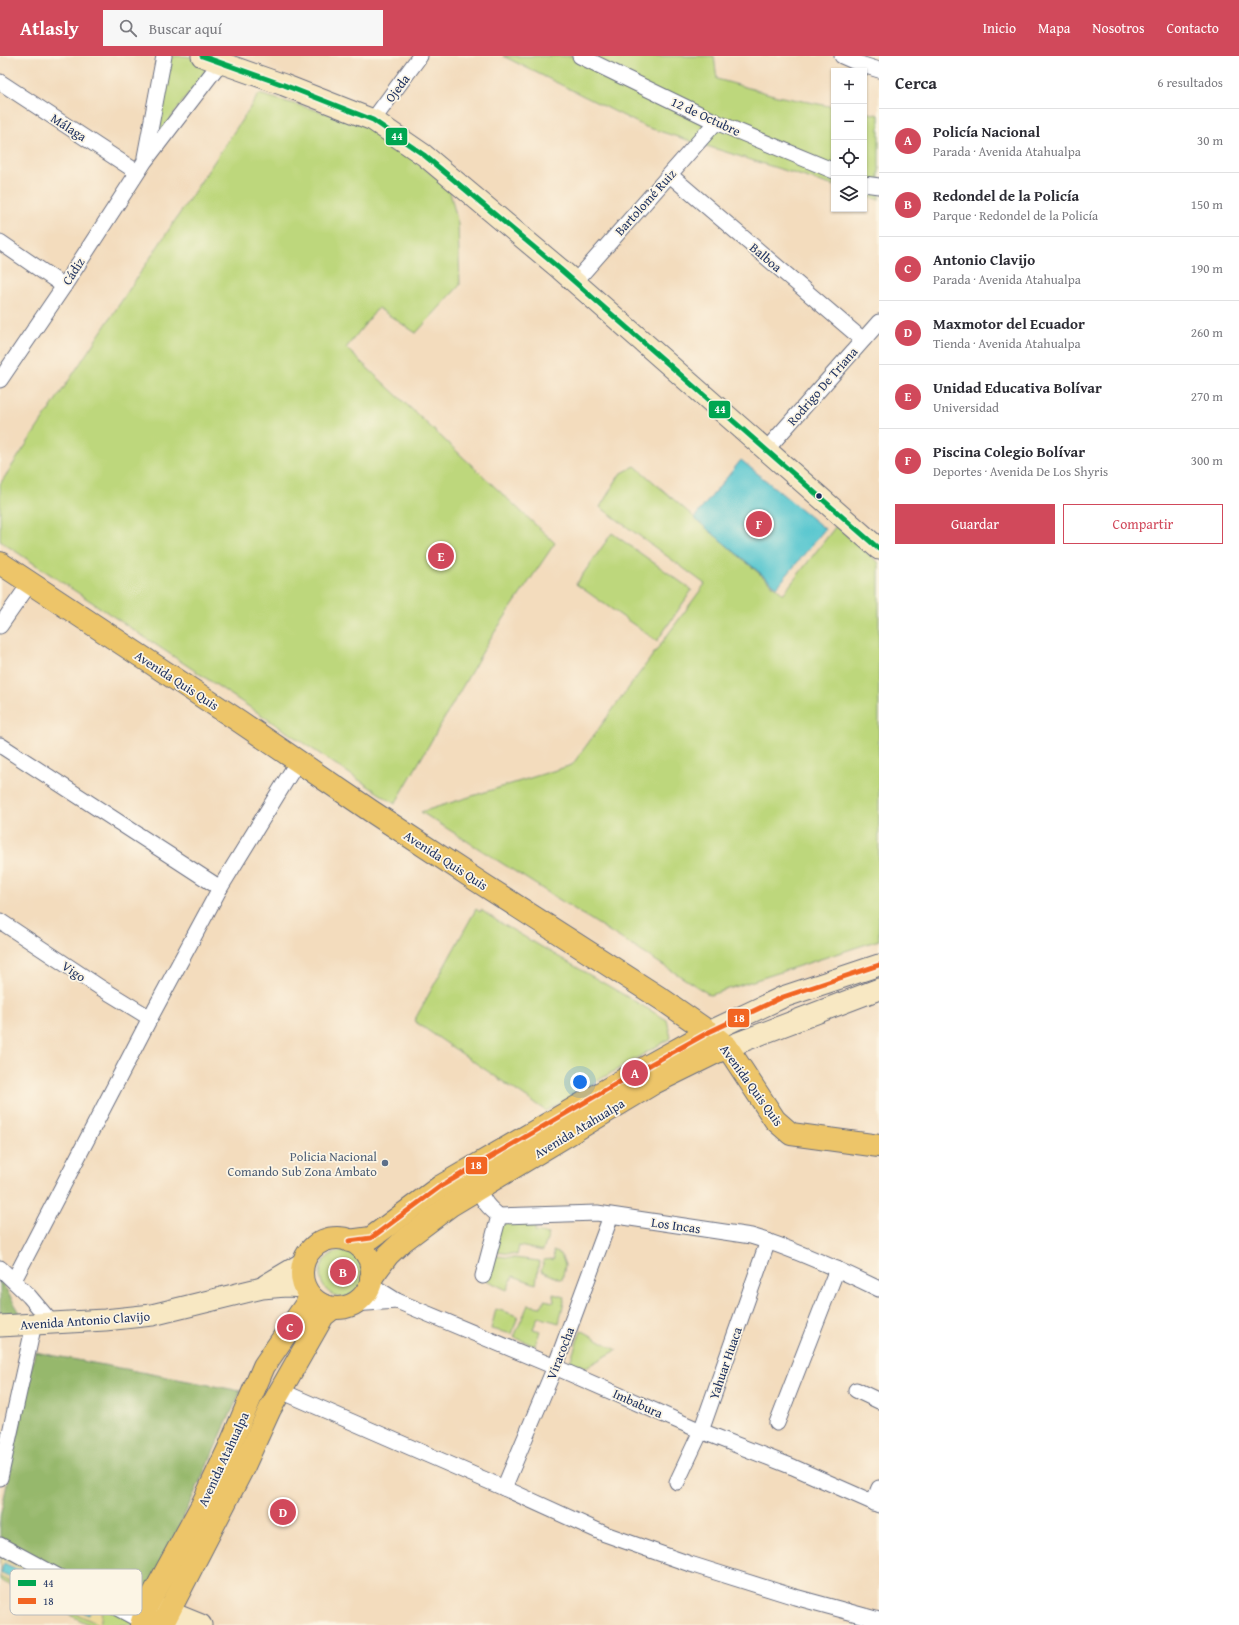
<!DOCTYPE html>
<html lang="es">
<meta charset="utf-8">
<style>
body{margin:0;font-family:"Gentium Book Plus",serif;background:#f7f7f7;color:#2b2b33}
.controls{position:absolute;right:12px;top:12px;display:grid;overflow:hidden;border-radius:0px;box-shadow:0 1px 3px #0004}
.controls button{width:36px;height:36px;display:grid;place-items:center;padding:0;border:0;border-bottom:1px solid #e1e1e2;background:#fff;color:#2b2b33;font:20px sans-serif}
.you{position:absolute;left:580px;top:1026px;width:14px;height:14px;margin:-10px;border:3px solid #fff;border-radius:50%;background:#1a73e8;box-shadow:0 0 0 6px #1a73e833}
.badge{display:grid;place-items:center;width:26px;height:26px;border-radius:50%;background:#d1495b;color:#fff;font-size:13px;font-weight:700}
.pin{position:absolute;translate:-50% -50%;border:2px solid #fff;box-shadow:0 1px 4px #0006}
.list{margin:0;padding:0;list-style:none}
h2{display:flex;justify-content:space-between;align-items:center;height:52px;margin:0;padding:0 16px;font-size:17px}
h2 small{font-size:13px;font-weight:400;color:#7c7c81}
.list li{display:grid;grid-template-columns:26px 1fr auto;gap:12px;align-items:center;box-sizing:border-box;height:64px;padding:0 16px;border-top:1px solid #e1e1e2}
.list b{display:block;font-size:15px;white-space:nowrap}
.list p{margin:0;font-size:13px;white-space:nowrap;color:#7c7c81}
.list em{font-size:13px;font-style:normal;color:#7c7c81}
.actions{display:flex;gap:8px;padding:12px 16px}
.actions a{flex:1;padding:9px 0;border:1px solid #d1495b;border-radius:0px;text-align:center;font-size:14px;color:#d1495b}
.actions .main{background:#d1495b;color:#fff}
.icon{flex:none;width:22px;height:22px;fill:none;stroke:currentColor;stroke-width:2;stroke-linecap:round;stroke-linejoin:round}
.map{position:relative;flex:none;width:879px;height:1569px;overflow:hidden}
header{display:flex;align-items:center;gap:24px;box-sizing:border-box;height:56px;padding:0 20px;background:#d1495b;color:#fff}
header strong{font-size:19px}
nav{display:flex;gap:22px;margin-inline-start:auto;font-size:14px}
.search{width:280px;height:36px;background:#f7f7f7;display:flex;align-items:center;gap:10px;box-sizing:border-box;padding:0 14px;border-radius:0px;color:#7c7c81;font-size:15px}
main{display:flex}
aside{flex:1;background:#fff}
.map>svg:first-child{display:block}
</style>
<header>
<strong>Atlasly</strong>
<div class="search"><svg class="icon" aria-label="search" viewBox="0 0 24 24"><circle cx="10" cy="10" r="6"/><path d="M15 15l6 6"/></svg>Buscar aquí</div>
<nav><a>Inicio</a><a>Mapa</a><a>Nosotros</a><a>Contacto</a></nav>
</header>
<main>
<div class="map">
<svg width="879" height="1569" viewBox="0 0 879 1569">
<rect width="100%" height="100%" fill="#fcf5e5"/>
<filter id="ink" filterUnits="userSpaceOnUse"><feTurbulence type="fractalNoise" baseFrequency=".025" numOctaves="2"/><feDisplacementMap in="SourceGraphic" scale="8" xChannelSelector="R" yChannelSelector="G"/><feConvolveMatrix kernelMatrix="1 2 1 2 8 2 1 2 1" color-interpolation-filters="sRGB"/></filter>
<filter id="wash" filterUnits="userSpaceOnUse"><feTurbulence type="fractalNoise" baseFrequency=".012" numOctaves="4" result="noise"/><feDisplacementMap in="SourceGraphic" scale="16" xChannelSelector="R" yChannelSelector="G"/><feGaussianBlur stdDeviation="0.9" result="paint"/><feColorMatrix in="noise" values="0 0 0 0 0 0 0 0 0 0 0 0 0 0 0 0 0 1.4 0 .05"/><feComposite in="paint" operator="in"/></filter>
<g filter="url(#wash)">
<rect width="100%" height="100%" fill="#f3dcbd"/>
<g fill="#bdd77c" stroke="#6c836d">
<polygon points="168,0 186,0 212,6 159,78"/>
<polygon points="503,0 714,0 717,23 777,40 834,51 834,130 646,71"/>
<polygon points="259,38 372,70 449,132 458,168 460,229 416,277 378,252 346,292 555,487 490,583 395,748 0,485 0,428"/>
<polygon points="864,56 879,59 879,144 864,139"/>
<polygon points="635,410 783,538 836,470 879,507 879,884 710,939 421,756 572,709 705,528 600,451 620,418"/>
<polygon points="612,477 692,534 657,585 576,528"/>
<polygon points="476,853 480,856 481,854 499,866 667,964 671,982 546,1055 414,965"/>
<polygon points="536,1161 535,1176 549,1178 543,1195 519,1190 517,1199 490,1195 496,1164"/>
<polygon points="553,1195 561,1198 565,1209 562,1224 541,1215 544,1204 554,1203"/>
<circle cx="343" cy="1218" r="23"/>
<polygon points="489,1199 539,1205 536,1228 513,1220 507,1234 486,1224"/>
<polygon points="553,1238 565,1241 559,1267 538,1261 533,1273 540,1275 535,1290 514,1281 528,1249 541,1251 544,1244 554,1246"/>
<polygon points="496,1253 518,1260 512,1278 491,1273"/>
<polygon points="581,1274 617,1294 586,1311 570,1306"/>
<polygon points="0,1498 140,1567 138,1569 90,1569 0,1524"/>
</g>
<g fill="#96b86c" stroke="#587465">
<polygon points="0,1224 22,1260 0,1262"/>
<polygon points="35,1296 241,1335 138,1561 0,1481 0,1461"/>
</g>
<polygon fill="#eeda9e" stroke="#84847e" points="0,1501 103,1551 100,1569 0,1521"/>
<g fill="#5bc8d0" stroke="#3b7c97">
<polygon points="741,404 825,473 777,531 694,462"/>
<polygon points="4,1507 92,1548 89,1559 0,1517"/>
</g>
</g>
<g filter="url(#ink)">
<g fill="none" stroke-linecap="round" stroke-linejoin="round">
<g stroke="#676c7f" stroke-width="17">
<g id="street">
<polyline points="580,0 716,66 834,115"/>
<polyline points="842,0 860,8 879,14"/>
<polyline points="0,26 137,116"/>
<polyline points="373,64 420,0"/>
<polyline points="145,101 164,0"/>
<polyline points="670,119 863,284"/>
<polyline points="864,128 879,130"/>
<polyline points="0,186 64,230"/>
<polyline points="574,227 716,66"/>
<polyline points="0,324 64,230 145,105 220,7"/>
<polyline points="766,394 879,266"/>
<polyline points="0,570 30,527"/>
<polyline points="0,689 220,832"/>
<polyline points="0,865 101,932 150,962"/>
<path d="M479 1132C482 1145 489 1152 499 1160L597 1157 751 1180C795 1193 838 1213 879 1233"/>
<polyline points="0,1212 29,1240 51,1266"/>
<polyline points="483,1220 499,1160"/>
<polyline points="14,1224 150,962 220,832 298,705"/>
<polyline points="370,1228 397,1245 555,1311 701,1375 793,1411 879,1449"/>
<polyline points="353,1248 397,1245"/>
<polyline points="856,1334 879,1345"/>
<polyline points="281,1335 504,1432 605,1478 690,1508 795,1541 879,1564"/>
<polyline points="777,1367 837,1213"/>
<polyline points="0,1422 34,1268"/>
<polyline points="677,1426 701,1375 768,1185"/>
<polyline points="504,1432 555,1311 611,1160"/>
<polyline points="873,1447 879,1432"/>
<polyline points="0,1489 143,1566"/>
</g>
</g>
<g stroke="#676c7f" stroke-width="23">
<g id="secondary">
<polyline points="202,0 284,29 373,64 424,99 560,213 879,493"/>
<polyline points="709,976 783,941 879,909"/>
<polyline points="727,991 879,933"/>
<polyline points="266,1229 303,1207"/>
<polyline points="0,1270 105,1264 152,1259 262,1232 286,1230 305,1231"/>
<polyline points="153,1551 169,1556 201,1569"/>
</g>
</g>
<g stroke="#676c7f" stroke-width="24">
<g id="primary">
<polyline points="0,507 239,665 371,755 476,824 663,944 709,976 727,991 775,1064 791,1078 879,1090"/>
<circle cx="337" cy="1217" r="35"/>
<polyline points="349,1185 371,1182 441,1130 635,1017 709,976"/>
<polyline points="371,1222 388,1199 403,1185 451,1149 654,1027 727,991"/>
<polyline points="141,1569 147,1550 202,1449 229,1392 264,1310 311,1241"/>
<polyline points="162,1569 244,1410 270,1353 323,1260 333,1252"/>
</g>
</g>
<use href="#street" stroke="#fff" stroke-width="15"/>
<use href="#secondary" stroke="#f8e8c3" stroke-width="21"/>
<use href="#primary" stroke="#edc569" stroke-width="22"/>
<g stroke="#fcf5e5" stroke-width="8">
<polyline id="bus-1" points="202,0 284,29 373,64 424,99 560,213 879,493"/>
</g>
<g stroke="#fcf5e5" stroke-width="8">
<polyline id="bus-2" points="349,1185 371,1182 441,1130 635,1017 709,976 783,941 879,909"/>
</g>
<use href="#bus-1" stroke="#00a651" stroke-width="5"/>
<use href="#bus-2" stroke="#f26522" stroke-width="5"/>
</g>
</g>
<circle fill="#1b2f5e" stroke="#fcf5e5" stroke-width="1.5" cx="819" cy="440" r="3.5"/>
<circle fill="#5c6f8a" stroke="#fcf5e5" stroke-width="1.5" cx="385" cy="1107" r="4"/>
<g text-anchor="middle" stroke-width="3.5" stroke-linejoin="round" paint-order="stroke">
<g font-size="13" fill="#1b2f5e" stroke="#fcf5e5">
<text transform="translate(397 32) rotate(-53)" y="5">Ojeda</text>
<text transform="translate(706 60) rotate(25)" y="5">12 de Octubre</text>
<text transform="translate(69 71) rotate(33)" y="5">Málaga</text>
<text transform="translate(645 146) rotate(-48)" y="5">Bartolomé Ruiz</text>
<text transform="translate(766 201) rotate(40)" y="5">Balboa</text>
<text transform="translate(73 215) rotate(-57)" y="5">Cádiz</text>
<text transform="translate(822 330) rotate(-49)" y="5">Rodrigo De Triana</text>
<text transform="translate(177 624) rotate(33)" y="5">Avenida Quis Quis</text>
<text transform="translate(446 804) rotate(33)" y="5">Avenida Quis Quis</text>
<text transform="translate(74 915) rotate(34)" y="5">Vigo</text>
<text transform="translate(752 1029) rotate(54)" y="5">Avenida Quis Quis</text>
<text transform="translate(579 1072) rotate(-31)" y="5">Avenida Atahualpa</text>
<text transform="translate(676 1169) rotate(8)" y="5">Los Incas</text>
<text transform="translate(85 1264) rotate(-4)" y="5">Avenida Antonio Clavijo</text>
<text transform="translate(560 1297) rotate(-69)" y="5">Viracocha</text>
<text transform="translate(725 1307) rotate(-71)" y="5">Yahuar Huaca</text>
<text transform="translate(638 1347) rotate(24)" y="5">Imbabura</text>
<text transform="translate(223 1403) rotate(-65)" y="5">Avenida Atahualpa</text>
</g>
<g font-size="13" fill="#4e5e75" stroke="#fcf5e5" text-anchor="end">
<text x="377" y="1105">Policia Nacional<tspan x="377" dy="15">Comando Sub Zona Ambato</tspan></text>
</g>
</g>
<rect x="10" y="1513" width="132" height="46" rx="6" fill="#fcf5e5" stroke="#b8babc" stroke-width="1"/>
<rect x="18" y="1524" width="18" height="6" fill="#00a651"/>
<rect x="18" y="1542" width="18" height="6" fill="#f26522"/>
<g font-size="11" fill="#1b2f5e">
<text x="43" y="1531">44</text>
<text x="43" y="1549">18</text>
</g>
<g stroke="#fcf5e5" stroke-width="1.5">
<rect x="385" y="71" width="23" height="19" rx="4" fill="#00a651"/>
<rect x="708" y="344" width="23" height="19" rx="4" fill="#00a651"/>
<rect x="727" y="952" width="23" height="20" rx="4" fill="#f26522"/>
<rect x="465" y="1100" width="23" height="19" rx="4" fill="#f26522"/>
</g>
<g font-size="11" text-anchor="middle" font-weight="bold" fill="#fff">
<text x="397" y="84">44</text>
<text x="720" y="357">44</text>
<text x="739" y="966">18</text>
<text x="476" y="1113">18</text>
</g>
</svg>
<div class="controls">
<button>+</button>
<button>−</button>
<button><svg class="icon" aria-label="locate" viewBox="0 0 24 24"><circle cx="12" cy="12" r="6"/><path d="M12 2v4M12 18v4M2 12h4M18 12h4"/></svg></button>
<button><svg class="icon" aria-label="layers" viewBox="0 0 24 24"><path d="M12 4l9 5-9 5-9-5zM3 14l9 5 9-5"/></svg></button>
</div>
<div class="you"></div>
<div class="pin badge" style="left:635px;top:1017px">A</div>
<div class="pin badge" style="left:343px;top:1216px">B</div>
<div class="pin badge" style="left:290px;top:1271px">C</div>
<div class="pin badge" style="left:283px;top:1456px">D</div>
<div class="pin badge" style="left:441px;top:500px">E</div>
<div class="pin badge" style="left:759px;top:468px">F</div>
</div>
<aside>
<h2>Cerca<small>6 resultados</small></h2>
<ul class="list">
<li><span class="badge">A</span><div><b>Policía Nacional</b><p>Parada · Avenida Atahualpa</p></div><em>30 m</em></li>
<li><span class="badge">B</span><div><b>Redondel de la Policía</b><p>Parque · Redondel de la Policía</p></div><em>150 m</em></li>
<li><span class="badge">C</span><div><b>Antonio Clavijo</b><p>Parada · Avenida Atahualpa</p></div><em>190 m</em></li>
<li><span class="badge">D</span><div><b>Maxmotor del Ecuador</b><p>Tienda · Avenida Atahualpa</p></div><em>260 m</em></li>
<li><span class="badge">E</span><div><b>Unidad Educativa Bolívar</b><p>Universidad</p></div><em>270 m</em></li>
<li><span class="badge">F</span><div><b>Piscina Colegio Bolívar</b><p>Deportes · Avenida De Los Shyris</p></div><em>300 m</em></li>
</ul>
<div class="actions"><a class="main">Guardar</a><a>Compartir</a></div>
</aside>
</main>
